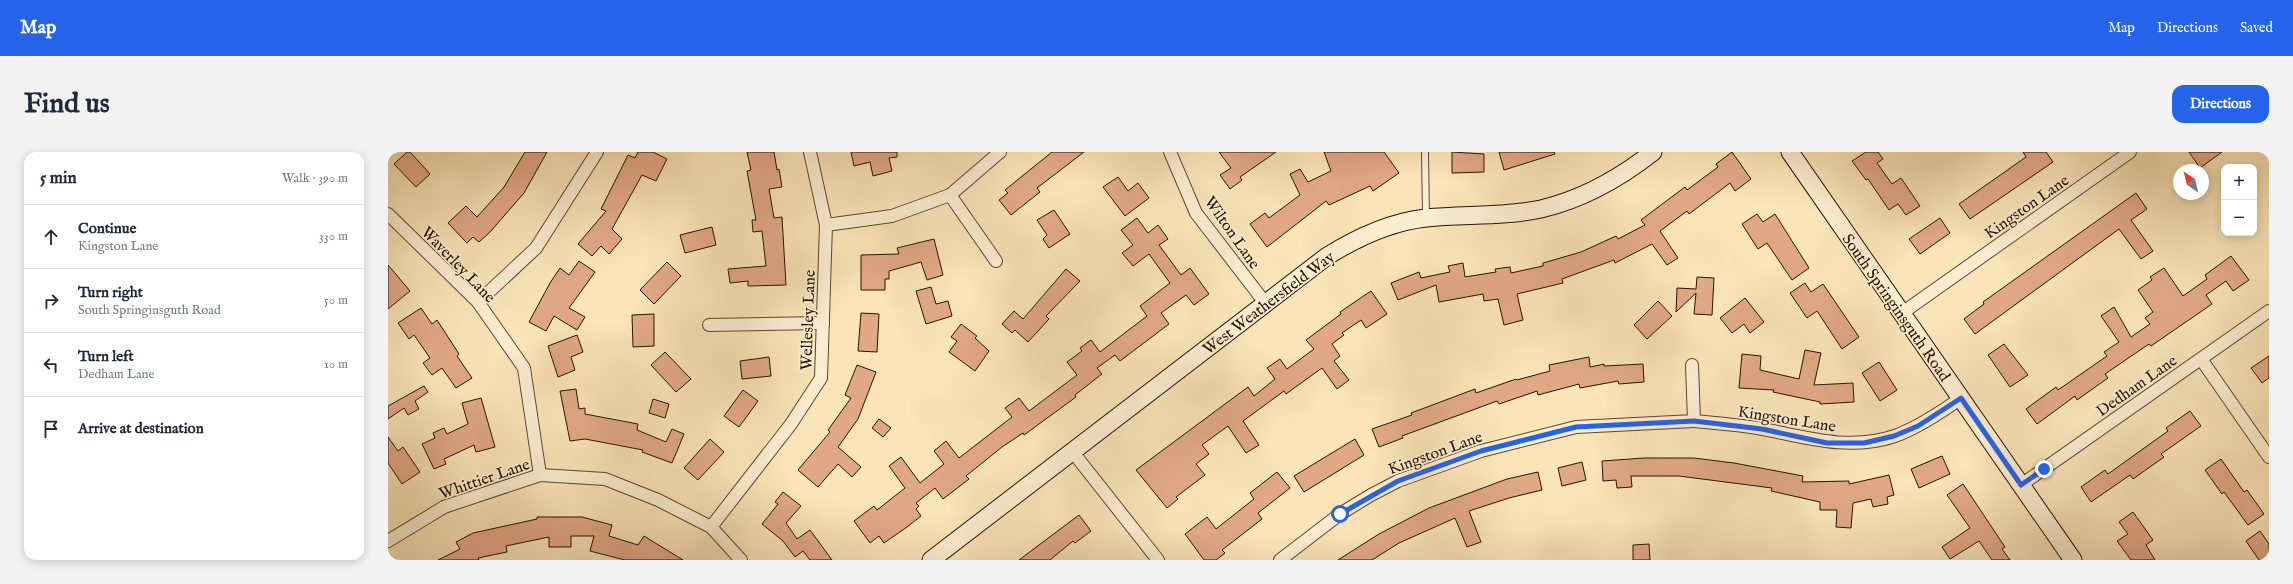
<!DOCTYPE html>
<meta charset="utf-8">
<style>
body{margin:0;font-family:"IM FELL English",serif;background:#f2f2f3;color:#1f2937}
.controls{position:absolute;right:12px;top:12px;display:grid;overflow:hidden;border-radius:8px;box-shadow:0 2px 10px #0003}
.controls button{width:36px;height:36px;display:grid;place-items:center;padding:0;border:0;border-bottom:1px solid #e0e1e3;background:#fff;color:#1f2937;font:20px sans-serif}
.compass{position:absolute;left:1785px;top:12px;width:36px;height:36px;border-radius:50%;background:#fff;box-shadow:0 2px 10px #0003;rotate:325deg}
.stop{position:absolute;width:12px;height:12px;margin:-9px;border:3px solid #2563eb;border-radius:50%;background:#fff}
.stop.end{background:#2563eb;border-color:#fff;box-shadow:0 1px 4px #0008}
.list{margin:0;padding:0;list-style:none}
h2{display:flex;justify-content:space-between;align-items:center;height:52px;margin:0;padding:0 16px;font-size:17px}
h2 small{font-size:13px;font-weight:400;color:#747a83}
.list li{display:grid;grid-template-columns:26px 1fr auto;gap:12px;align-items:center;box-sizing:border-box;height:64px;padding:0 16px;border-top:1px solid #e0e1e3}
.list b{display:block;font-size:15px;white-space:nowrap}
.list p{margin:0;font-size:13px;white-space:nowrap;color:#747a83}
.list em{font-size:13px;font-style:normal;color:#747a83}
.icon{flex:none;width:22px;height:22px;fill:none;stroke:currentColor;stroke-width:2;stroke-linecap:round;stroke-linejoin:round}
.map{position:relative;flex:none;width:1881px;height:408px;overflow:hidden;border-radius:12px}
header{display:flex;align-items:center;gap:24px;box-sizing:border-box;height:56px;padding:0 20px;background:#2563eb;color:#fff}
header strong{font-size:19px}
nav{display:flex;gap:22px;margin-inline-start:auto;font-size:14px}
.intro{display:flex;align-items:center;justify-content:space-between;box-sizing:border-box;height:96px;padding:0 24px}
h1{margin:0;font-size:28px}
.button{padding:10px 18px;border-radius:12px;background:#2563eb;color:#fff;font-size:14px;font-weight:700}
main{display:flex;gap:24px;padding:0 24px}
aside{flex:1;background:#fff;border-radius:12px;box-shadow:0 2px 10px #0003}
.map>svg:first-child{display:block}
</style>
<header>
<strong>Map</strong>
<nav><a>Map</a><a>Directions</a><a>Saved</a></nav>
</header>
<div class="intro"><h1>Find us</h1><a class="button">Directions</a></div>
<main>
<aside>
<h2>5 min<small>Walk · 390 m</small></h2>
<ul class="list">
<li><svg class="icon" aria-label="ahead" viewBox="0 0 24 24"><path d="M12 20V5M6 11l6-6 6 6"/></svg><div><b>Continue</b><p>Kingston Lane</p></div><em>330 m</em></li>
<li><svg class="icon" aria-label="right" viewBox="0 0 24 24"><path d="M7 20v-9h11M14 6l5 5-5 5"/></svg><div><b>Turn right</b><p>South Springinsguth Road</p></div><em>50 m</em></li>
<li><svg class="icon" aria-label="left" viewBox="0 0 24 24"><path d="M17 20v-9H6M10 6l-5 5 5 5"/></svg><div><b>Turn left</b><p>Dedham Lane</p></div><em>10 m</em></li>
<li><svg class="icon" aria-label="arrive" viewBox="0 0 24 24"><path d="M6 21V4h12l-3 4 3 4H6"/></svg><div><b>Arrive at destination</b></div></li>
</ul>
</aside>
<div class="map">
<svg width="1881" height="408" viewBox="0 0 1881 408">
<rect width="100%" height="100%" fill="#fae4b8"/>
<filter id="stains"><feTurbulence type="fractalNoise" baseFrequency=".005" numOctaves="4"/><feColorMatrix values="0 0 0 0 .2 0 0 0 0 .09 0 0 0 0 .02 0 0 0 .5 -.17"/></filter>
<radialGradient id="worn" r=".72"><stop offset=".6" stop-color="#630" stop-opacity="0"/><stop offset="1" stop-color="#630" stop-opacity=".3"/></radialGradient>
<g fill="#e1a886" stroke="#261300">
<polygon points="19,0 22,0 42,22 28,35 6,12"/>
<polygon points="137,0 159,0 136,41 102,80 91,90 85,85 79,91 60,71 78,54 89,65 116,35"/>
<polygon points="250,0 265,0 279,7 268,29 254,23 224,77 234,87 221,102 213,94 204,104 190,92 218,59 213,57 240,3 247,6"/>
<polygon points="359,0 386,0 389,18 391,17 394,35 381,37 386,66 394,65 398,133 360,134 360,129 342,131 340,117 378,114 374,79 365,80 364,68 368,68 359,19 363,18"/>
<polygon points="463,0 509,0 509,5 501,6 504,19 485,24 482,10 466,14"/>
<polygon points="664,0 696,0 649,36 652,40 623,63 611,48 620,41 617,38"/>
<polygon points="831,0 888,0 852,25 854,28 842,37 832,23 843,16"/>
<polygon points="936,0 996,0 1011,21 985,39 982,34 941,53 938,49 879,95 862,72 877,61 881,66 912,43 902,22 912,17 920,30 943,19"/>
<polygon points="1064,0 1096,2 1096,20 1064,21"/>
<polygon points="1111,0 1166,0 1167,2 1116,18"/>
<polygon points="1344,0 1363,27 1347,39 1342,31 1301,62 1299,59 1272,79 1290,106 1279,113 1264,92 1227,111 1226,108 1174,127 1175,131 1129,142 1135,168 1116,173 1110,147 1096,149 1095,142 1051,150 1048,133 1010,148 1003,131 1031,120 1033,126 1062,120 1060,114 1075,111 1077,125 1108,120 1107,117 1122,115 1123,121 1155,114 1155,111 1193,100 1228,84 1230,87 1257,73 1253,68 1297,35 1299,38 1330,15 1328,12"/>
<polygon points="1478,0 1490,0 1495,7 1489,11 1504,32 1513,26 1532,54 1518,63 1510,52 1501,58 1480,27 1478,28 1464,9"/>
<polygon points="1635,0 1658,0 1665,10 1582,67 1571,52 1638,5"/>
<polygon points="1801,0 1834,0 1812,16"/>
<polygon points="730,25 740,39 750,31 761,46 737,64 715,35"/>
<polygon points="1748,41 1759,57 1743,68 1765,99 1753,107 1731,77 1587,182 1576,167 1596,152 1595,150"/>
<polygon points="666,58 682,82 661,96 655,87 659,83 649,68"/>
<polygon points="1369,62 1375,70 1387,62 1421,116 1404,128 1379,91 1370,97 1354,72"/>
<polygon points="749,66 760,81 770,73 780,87 771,93 793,123 802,116 821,142 806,153 798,143 773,161 781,172 732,209 727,203 709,216 714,222 687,243 688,245 636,283 635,281 614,295 578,324 581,327 555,347 547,336 528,351 531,354 528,357 533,364 519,375 496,391 491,384 482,391 466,369 486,354 489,358 517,336 501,314 513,305 532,331 556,312 546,299 558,289 571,306 624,265 617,256 631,246 641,259 689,223 679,210 694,199 692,196 703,188 712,200 759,164 752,154 782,131 761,102 745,114 734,101 745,93 733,78"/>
<polygon points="1552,66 1562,81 1532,102 1521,87"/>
<polygon points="324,75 328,93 297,101 292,83"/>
<polygon points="546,87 555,123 539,128 533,110 501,119 501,127 497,127 497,138 473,138 473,103 511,102 509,96"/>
<polygon points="1843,104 1861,128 1845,139 1838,129 1818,143 1824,152 1763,194 1761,192 1717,222 1720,226 1689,248 1687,244 1649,272 1638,257 1668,235 1670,238 1719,204 1716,200 1731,190 1713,164 1726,155 1743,185 1762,172 1757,166 1765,160 1750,138 1764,128 1762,125 1776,116 1795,144 1819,127 1817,123"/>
<polygon points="191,109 207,120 181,156 197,165 189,178 166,164 158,179 141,170 162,131 172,116 181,123"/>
<polygon points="279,110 293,124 266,152 252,138"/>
<polygon points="0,113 22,139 0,157"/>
<polygon points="678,117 692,129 658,164 661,167 640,190 627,178 624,181 614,172 626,159 635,167"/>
<polygon points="1309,125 1326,126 1324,163 1306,162 1308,141 1288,160 1289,136 1308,137"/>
<polygon points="1417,131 1423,140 1435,132 1471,185 1454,197 1429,159 1419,166 1402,141"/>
<polygon points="543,135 548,152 560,149 564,164 538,172 528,139"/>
<polygon points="983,139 999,162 978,176 973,168 954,181 956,183 944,192 952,204 946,209 961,228 949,237 934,216 898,242 896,239 855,269 871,293 858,301 840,274 814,293 821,302 808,312 817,323 788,345 790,347 779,356 748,318 860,235 866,244 887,227 879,216 892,207 899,217 926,197 918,188 953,162 952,160"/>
<polygon points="1357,146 1376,170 1362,181 1356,172 1344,181 1332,166"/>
<polygon points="1270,149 1284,164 1259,187 1246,173"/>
<polygon points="33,156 44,172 49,168 71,202 69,204 84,226 68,236 54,216 44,223 35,211 42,206 26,183 21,187 10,171"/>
<polygon points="473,161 491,162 489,200 470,199"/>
<polygon points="266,162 266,194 245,195 244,163"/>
<polygon points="573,172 589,184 587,186 601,199 587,219 561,200 569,189 563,185"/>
<polygon points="189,183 195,200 183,205 187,218 170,225 160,194"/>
<polygon points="1616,192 1640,223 1622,235 1600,203"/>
<polygon points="1417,198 1433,201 1426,233 1465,231 1466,250 1432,252 1432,250 1385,240 1386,238 1351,236 1354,202 1373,204 1372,218 1411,227"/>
<polygon points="277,200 303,227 288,240 263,213"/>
<polygon points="1881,204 1881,226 1874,231 1863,216"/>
<polygon points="381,205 383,224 354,227 352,209"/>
<polygon points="1201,205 1202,215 1216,212 1216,214 1255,212 1256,230 1231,232 1230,229 1192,236 1191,232 1150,243 1149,239 1111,252 1109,249 1014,284 1015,286 991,295 984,277 1024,263 1023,261 1087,237 1088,241 1128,227 1129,228 1162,219 1161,213"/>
<polygon points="1491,210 1509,238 1492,249 1474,221"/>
<polygon points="469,213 488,220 470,267 450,295 473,315 464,325 450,312 430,335 410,318 442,280 440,278 463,246 457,243"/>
<polygon points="36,234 40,240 27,249 31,257 20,263 16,256 0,267 0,254"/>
<polygon points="188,237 191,257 197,256 197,262 250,272 249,278 278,290 284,277 296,282 284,311 254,300 255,298 197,287 182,289 172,239"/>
<polygon points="355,238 370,249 351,275 336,264"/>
<polygon points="93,246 107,295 88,300 86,293 56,307 58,312 46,317 34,292 47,286 45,281 56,276 59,282 80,272 74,251"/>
<polygon points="265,247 281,252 277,266 261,261"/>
<polygon points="1802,259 1813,274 1773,302 1776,305 1745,327 1742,323 1703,350 1693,335 1717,318 1720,322 1780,279 1778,276"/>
<polygon points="491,267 503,276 495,285 484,276"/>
<polygon points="0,285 10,299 15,295 32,320 14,332 0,311"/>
<polygon points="322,287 336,300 310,328 296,316"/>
<polygon points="967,287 976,303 916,340 906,324"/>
<polygon points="1554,304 1562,322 1531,336 1523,317"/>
<polygon points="1256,306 1306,306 1346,311 1415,324 1414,330 1461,329 1461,332 1501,323 1506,343 1499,345 1500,352 1485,355 1483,347 1465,351 1463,376 1448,375 1449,358 1432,358 1432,350 1383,339 1384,336 1291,324 1243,324 1244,335 1229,336 1228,328 1215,329 1214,309"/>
<polygon points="1833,307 1856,340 1859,338 1876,362 1860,373 1836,340 1834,342 1817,318"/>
<polygon points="1194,310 1198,328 1174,334 1170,316"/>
<polygon points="889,320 902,336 870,361 874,367 834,398 837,401 828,408 816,408 797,382 819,365 828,377 866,347 862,341"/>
<polygon points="1150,320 1154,338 1121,346 1081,359 1093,390 1079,395 1067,366 1011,391 984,408 950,408 991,382 1041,356 1119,327"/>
<polygon points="1575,332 1617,395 1614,397 1622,408 1604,408 1591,389 1562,407 1554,395 1582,376 1559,343"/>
<polygon points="395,340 413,354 398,371 409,387 422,378 444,408 422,408 415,399 407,405 395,389 374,372 390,352 387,350"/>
<polygon points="1745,360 1765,388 1758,393 1767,408 1743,408 1729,389 1740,382 1731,370"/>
<polygon points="691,363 703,379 687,391 685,389 662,408 631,408"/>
<polygon points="149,365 194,365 224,373 221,384 250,393 256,384 295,408 237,408 202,399 206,384 183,384 183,395 161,395 161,385 118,394 119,400 90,406 91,408 50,408 72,397 68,390 85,381 149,367"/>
<polygon points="1872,379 1881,392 1881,408 1871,408 1858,389"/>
<polygon points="1261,392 1262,408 1245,408 1245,393"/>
</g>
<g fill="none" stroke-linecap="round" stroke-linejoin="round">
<g stroke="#5b472e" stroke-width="8">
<polyline id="lane" points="1037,0 1038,64"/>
</g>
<g stroke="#5b472e" stroke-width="14">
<g id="street">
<polyline points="782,0 808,61 878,152"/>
<polyline points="562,43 608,109"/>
<polyline points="0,62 90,150 136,216 152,323"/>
<polyline points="438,73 504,64 562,43 612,0"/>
<polyline points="90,150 148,96 209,0"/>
<polyline points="1514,161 1742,0"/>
<polyline points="321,173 435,171"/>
<polyline points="1813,207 1881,305"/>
<path d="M1306 269C1329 271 1353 273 1375 277 1420 286 1462 299 1507 284 1531 275 1552 261 1573 246"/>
<polyline points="684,299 770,408"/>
<polyline points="1633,333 1881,159"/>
<polyline points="323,375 403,272 433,226 438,73 422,0"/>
<polyline points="0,389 56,355 152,323 217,327 270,348 323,375 353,408"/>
<polyline points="892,408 952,362 983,343 1010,329 1093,299 1188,275 1306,269 1304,213"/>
</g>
</g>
<g stroke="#261300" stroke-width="19">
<g id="secondary">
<polyline points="1402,0 1685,408"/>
<path d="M543 408 938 105C968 86 1002 70 1038 66 1076 62 1115 65 1153 57 1195 47 1232 26 1265 0"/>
</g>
</g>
<use href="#lane" stroke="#fcedd1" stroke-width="6"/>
<use href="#street" stroke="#fcedd1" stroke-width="12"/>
<use href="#secondary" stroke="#fcedd1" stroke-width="17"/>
</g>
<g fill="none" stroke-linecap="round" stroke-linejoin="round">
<polyline stroke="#2563eb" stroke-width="5" points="952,362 1010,329 1093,299 1188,275 1306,269 1374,277 1439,291 1476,291 1506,284 1530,274 1573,246 1633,333 1656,317"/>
</g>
<g text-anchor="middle" stroke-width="3.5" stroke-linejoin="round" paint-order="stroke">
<g font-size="16" fill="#261300" stroke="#fcedd1">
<text transform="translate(1638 54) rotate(-35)" y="6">Kingston Lane</text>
<text transform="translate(845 80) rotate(55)" y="6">Wilton Lane</text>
<text transform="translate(71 112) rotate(46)" y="6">Waverley Lane</text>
<text transform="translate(880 150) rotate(-37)" y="6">West Weathersfield Way</text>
<text transform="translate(1509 155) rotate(55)" y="6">South Springinsguth Road</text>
<text transform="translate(419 168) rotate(-88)" y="6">Wellesley Lane</text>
<text transform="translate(1748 233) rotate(-35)" y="6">Dedham Lane</text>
<text transform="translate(1399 266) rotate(9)" y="6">Kingston Lane</text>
<text transform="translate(1047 300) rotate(-20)" y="6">Kingston Lane</text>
<text transform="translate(96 326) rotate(-19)" y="6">Whittier Lane</text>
</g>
</g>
<rect width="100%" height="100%" filter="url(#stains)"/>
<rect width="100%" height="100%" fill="url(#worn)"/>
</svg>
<div class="controls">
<button>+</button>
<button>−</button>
</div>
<svg class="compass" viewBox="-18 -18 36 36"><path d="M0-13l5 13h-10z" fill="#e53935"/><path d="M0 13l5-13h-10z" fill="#747a83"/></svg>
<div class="stop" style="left:952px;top:362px"></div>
<div class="stop end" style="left:1656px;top:317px"></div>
</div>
</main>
